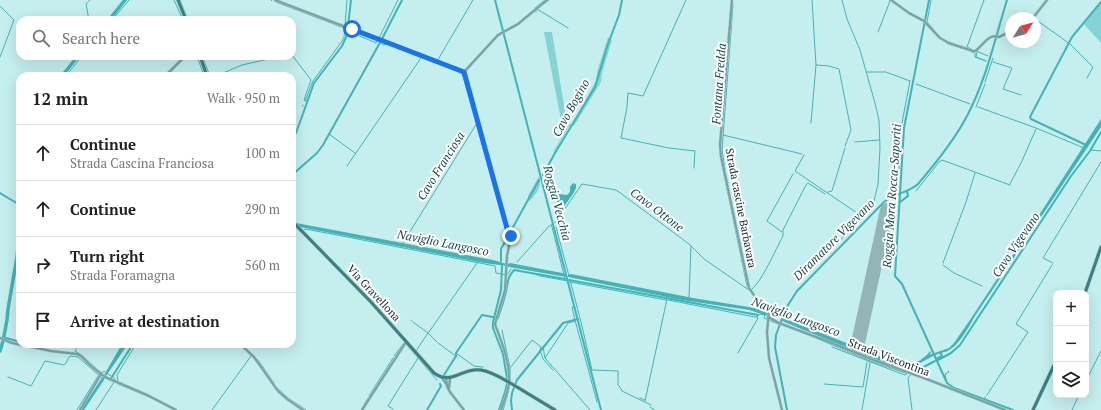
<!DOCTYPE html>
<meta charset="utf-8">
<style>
body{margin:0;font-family:"PT Serif",serif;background:#f2f2f2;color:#222}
.controls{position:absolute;right:12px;bottom:12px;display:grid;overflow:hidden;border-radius:8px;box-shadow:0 4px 16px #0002}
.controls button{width:36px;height:36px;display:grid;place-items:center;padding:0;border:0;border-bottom:1px solid #e0e0e0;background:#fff;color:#222;font:20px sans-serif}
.compass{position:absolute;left:1005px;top:12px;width:36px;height:36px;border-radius:50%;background:#fff;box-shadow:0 4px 16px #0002;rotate:53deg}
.stop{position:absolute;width:12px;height:12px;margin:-9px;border:3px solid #1a73e8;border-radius:50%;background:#fff}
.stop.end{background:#1a73e8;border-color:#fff;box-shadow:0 1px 4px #0008}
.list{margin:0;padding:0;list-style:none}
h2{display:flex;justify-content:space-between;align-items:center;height:52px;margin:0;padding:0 16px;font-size:17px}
h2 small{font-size:13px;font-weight:400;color:#767676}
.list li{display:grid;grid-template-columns:26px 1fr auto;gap:12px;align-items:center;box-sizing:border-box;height:56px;padding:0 16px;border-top:1px solid #e0e0e0}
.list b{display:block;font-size:15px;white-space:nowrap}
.list p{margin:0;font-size:13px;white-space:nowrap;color:#767676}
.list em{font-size:13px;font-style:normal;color:#767676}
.icon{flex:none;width:22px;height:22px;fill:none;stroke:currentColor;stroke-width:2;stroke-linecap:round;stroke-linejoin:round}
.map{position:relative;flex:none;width:1101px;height:410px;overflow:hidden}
.search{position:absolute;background:#fff;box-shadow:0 4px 16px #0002;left:16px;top:16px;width:280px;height:44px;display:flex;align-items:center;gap:10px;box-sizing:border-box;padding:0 14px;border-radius:12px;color:#767676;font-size:15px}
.panel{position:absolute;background:#fff;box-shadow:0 4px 16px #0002;left:16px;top:72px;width:280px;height:276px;border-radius:12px}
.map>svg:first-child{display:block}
</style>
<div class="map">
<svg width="1101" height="410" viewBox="0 0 1101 410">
<rect width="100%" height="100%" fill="#c5eeef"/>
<g fill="#85d3d5">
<polygon points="1101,3 1101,43 1084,24"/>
<polygon points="544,32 552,32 567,124 572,124 596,81 597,72 608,37 612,40 602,73 601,82 574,126 572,124 568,128 555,151 553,152 563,135 563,130"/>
<path d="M539 176C543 187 536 193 530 201L528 196Z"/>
</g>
<g fill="#43b3b6">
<path d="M1101 119V127L975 316C968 328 958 348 945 352L944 350 949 348 954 343 970 320 1043 209Z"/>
<polygon points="573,183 576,184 576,188 573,194 565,205 563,207 561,207 558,204 555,197 551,192 551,191 559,194 567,195 570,192 570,187"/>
<polygon points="296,223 493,260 507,264 507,266 484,263 300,227"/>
<polygon points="510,263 562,273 565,274 566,277 509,267 507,266 508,264"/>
<polygon points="571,274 693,298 755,308 769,313 768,316 749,310 682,300 568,277 568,275"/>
<polygon points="783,318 897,363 897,367 869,357 782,321"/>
<polygon points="122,344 128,344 106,376 104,375"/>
<path d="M930 351 931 352 930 355 933 354V356L911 368 908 369 899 368V364C902 364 905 365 908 365 915 364 927 357 930 351Z"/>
<polygon points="103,376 105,377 104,380 84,410 81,410"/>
</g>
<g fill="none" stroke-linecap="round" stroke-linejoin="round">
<g stroke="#43b3b6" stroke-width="1">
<polyline points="174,0 183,20"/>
<polyline points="180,0 188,20"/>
<polyline points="271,0 272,1"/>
<polyline points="549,0 537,9 568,28"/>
<polyline points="686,0 643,96 628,93 627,107 621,138 669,148 695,151 694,168"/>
<polyline points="812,0 816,65 829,66 839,69 851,130 845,146"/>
<polyline points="931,0 927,22 934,30"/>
<polyline points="276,2 378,41 383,45 387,44 436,63 473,0"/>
<polyline points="0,6 14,20 0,57"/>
<polyline points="535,8 545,0"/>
<polyline points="1041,9 1048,0"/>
<polyline points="536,11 536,12"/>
<polyline points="1035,19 1070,44 1093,67 1087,78"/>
<polyline points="89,20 86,4 90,0"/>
<polyline points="112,20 129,0"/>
<polyline points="345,25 347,0"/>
<polyline points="878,32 890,1 889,0"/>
<polyline points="353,33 376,43 377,41"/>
<polyline points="938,37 948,44 961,48"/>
<polyline points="379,38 398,0"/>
<polyline points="728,39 729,27"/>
<polyline points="973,50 967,47 984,0"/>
<polyline points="976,51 988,56"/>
<polyline points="972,52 975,53 975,57 986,61"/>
<polyline points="977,52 976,57 986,61"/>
<polyline points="292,55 311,80 304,100 308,101"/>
<polyline points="197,56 204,76"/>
<polyline points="202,56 210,76"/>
<polyline points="993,62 1012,68 1003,89 1021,95"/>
<polyline points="867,72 886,72 910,81"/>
<polyline points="66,76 82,56"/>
<polyline points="167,76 187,56"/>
<polyline points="216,76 242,65 282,56"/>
<polyline points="985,82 993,58"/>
<polyline points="916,84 970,104"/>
<polyline points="305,101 313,81 342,41 344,37 345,28"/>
<polyline points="303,106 303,105"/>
<polyline points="976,107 985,84"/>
<polyline points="978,107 1036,128 1084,148"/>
<polyline points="811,123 816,65"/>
<polyline points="477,124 480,132"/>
<polyline points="329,134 355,153"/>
<polyline points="723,135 802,154"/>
<polyline points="855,142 879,140"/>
<polyline points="1091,150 1101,151"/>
<polyline points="720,155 747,286"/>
<polyline points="804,155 795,171 863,217"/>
<polyline points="347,166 421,58"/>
<polyline points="725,170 722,150 733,5"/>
<polyline points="725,172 728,183"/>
<polyline points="1010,184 1022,161 1036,129"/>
<polyline points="896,191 899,168 901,128 910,81"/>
<polyline points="916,191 920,186 939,162 942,160 1010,185"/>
<polyline points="828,192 832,191 845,148"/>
<polyline points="555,223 582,184 616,190 619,192 689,244 704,259 749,290"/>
<polyline points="553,224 551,225 552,227 565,279"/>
<polyline points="556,227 569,276"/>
<polyline points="304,230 305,229 332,234 495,266 496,273 507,275 511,269"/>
<polyline points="782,232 767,221 793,174"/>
<polyline points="403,243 477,123 462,73 436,63"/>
<polyline points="822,258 862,219 871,208 874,201 878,184 880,148 879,120 875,103 860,50 847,19 842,0"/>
<polyline points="517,262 550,225"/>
<polyline points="943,263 966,202 975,173"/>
<polyline points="1053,263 1043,258 1101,162"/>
<polyline points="943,265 954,273 982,286"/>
<polyline points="535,274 540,276 568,281"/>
<polyline points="570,280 581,322 592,370 618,371 618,385 620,387 622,391 651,405"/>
<polyline points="570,282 666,300"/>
<path d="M752 289C762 281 776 249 783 236V230L806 185 808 183 825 194"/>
<polyline points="689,297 691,246"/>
<polyline points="668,300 755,317 757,317 759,314 765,315 765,314"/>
<polyline points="574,307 572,307 575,320 597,402"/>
<polyline points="765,315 764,318 778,324"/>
<polyline points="411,320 412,321"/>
<polyline points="413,322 428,333 437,342"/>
<polyline points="502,330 510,368 510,381"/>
<polyline points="429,332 477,263"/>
<polyline points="804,333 868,360"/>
<polyline points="438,343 457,357"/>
<path d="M79 344 75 351C85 356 92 366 102 373L104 371 105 372"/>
<polyline points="242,344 258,360 274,383"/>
<polyline points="406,344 437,380"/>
<polyline points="32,345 33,344"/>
<polyline points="543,347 545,358 590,410"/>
<polyline points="832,347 902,374 905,375 908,373"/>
<polyline points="416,351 428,333"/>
<polyline points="456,353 474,366 483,367"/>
<polyline points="738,353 758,318 757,317"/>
<polyline points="394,356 404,343"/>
<polyline points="942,356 942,357"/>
<polyline points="545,358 568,323 575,321"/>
<polyline points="868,360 905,373 906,373"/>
<polyline points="510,368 532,340 541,347 540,350 543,359 553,370"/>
<polyline points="909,371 915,371"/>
<polyline points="911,372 916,371"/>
<polyline points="108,374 111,376"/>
<polyline points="8,377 31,386 45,361 64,365 66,363 69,357 71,356 78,357 102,378"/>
<polyline points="946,380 945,374 949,372 948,371"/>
<polyline points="118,381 117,375 136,344"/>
<polyline points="1086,381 1101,351"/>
<polyline points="118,384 154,399"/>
<polyline points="824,384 863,387 867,362"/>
<polyline points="275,386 288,398 306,410"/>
<polyline points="987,395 1028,332 1016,324 1052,265"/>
<polyline points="369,396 393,358"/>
<polyline points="640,398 645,400"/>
<polyline points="985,399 985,397"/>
<polyline points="645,401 667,299"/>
<polyline points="650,407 655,410"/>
<polyline points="393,409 388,406 418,358"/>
<polyline points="77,410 98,376"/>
<polyline points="96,410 114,382 115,379 113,377"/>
<polyline points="212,410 251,356"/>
<polyline points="361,410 368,398"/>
<polyline points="503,410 507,397 509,388"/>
<polyline points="862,410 870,363"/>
<polyline points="912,410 908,378 911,374 916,373 916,371"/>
<polyline points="1072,410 1079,395"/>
</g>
<g stroke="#43b3b6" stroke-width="2">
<polyline points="495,0 601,410"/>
<polyline points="929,0 904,128 895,276 902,284 947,383 954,388 1013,410"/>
<polyline points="292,137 296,133 314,83 342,46 347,35 351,0"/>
<polyline points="1086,145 1031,119 1030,117 1072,37 1101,2"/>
<polyline points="292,175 317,153 323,145 382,39 402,0"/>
<polyline points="543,175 555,153 595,87 608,44 619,15 622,0"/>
<polyline points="0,193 20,205"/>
<polyline points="900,202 908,196 907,191"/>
<polyline points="501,261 501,249 539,180"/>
<polyline points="502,266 501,290 493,322 493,328 503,354 507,378"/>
<polyline points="569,280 758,315"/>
<polyline points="774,316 778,314 783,316"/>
<polyline points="3,337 20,342"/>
<polyline points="29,344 35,346 37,344"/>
<polyline points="932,355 947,350"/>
<polyline points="936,359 942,356 940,352"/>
<polyline points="938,360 951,353 960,345 1071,176 1090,151 1101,132"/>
<polyline points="916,371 935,361"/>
<path d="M444 375 456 356V353L482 315 498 318C501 309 504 300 506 292 508 282 507 278 514 270L565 279"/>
<polyline points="110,380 133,344"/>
<polyline points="427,410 441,386 440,384"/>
<polyline points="499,410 505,392 507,384"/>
<polyline points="512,410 511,401 512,393 517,380 563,323 578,319"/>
<path d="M787 410 775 347 776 335 783 316 788 305 797 291 884 202C895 193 908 193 918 184 936 163 954 141 967 116 986 80 995 39 1007 0"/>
</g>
<g stroke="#43b3b6" stroke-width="3.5">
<polyline points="109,20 125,0"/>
<polyline points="62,76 78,56"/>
<polyline points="0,351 3,341 7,320 8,309 17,257 20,231"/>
</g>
<polyline stroke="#93b5b6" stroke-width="14" points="858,343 887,210"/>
<g stroke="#a6cacb" stroke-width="3">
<g id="street">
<polyline points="275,0 464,72 498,35 518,24 547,0"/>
<polyline points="732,0 720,145 721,156 749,288 758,301 769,312 767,332 769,358 782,410"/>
<path d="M891 0 909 13 924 21 940 38 949 43 973 51H975C983 46 988 33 999 37L1011 31"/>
<polyline points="1033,18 1047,0"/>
<path d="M464 72 508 232 511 236 507 256 505 290 495 324 496 327C503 345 510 363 509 383 508 392 504 401 501 410"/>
<polyline points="165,76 185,56"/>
<polyline points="768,317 779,323 832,343 871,359 924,378 1005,410"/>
<polyline points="0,338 12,343 51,351 77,354 81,356 91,366 105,377 147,395 176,410"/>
<polyline points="240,344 254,357 278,391 287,399 303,410"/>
<polyline points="442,378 447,385"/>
<polyline points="446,378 447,386 450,392 464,410"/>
<polyline points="449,388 450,378"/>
<polyline points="80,410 101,374"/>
<polyline points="362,410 406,342"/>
</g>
</g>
<g stroke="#a6cacb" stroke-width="4">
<g id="secondary">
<polyline points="178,0 186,20"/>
<polyline points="200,56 207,76"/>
<path d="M292 221 371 302 434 373C452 386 462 367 481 370 494 372 506 381 517 387 530 395 542 402 555 410"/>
<polyline points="1085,293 1101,247"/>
<polyline points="1033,410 1056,361"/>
</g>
</g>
<use href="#street" stroke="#78a2a3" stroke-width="2"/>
<use href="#secondary" stroke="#3e8082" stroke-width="3"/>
</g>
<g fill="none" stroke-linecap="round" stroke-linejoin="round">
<polyline stroke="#1a73e8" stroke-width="5" points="352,29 464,72 508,232 511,236"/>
</g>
<g text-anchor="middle" stroke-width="4" stroke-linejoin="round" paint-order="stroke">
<g font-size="11" fill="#162626" stroke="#fff">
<text transform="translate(741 208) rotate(79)" y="4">Strada cascine Barbavara</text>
<text transform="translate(374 293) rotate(47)" y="4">Via Gravellona</text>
<text transform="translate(889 357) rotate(21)" y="4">Strada Viscontina</text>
</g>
<g font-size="12" font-style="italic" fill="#17484a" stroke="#fff">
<text transform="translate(719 84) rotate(-86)" y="4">Fontana Fredda</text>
<text transform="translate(571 108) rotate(-61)" y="4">Cavo Bogino</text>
<text transform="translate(441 166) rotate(-58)" y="4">Cavo Franciosa</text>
<text transform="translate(892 196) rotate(-86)" y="4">Roggia Mora Rocca-Saporiti</text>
<text transform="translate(557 203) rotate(75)" y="4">Roggia Vecchia</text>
<text transform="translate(657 210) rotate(37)" y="4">Cavo Ottone</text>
<text transform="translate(834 240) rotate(-45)" y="4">Diramatore Vigevano</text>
<text transform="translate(443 243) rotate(11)" y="4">Naviglio Langosco</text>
<text transform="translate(1016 245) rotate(-56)" y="4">Cavo Vigevano</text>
<text transform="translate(796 317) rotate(20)" y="4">Naviglio Langosco</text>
</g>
</g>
</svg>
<div class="controls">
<button>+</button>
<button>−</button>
<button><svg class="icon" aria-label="layers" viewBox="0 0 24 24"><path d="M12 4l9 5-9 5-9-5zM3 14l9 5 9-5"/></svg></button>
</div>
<svg class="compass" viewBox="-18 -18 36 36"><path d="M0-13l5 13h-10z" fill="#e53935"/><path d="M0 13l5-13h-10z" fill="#767676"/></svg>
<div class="stop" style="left:352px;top:29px"></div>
<div class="stop end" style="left:511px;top:236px"></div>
<div class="search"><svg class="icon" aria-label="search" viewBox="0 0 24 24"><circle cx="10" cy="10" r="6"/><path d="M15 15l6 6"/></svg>Search here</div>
<section class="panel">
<h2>12 min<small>Walk · 950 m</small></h2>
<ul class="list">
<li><svg class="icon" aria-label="ahead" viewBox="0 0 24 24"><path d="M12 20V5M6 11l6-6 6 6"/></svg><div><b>Continue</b><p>Strada Cascina Franciosa</p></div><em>100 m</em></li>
<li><svg class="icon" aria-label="ahead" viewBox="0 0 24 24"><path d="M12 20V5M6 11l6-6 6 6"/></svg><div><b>Continue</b></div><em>290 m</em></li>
<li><svg class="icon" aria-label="right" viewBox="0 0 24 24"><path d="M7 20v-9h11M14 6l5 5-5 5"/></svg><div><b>Turn right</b><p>Strada Foramagna</p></div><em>560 m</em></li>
<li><svg class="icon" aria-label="arrive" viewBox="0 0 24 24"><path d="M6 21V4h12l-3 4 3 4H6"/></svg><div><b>Arrive at destination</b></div></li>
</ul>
</section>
</div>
